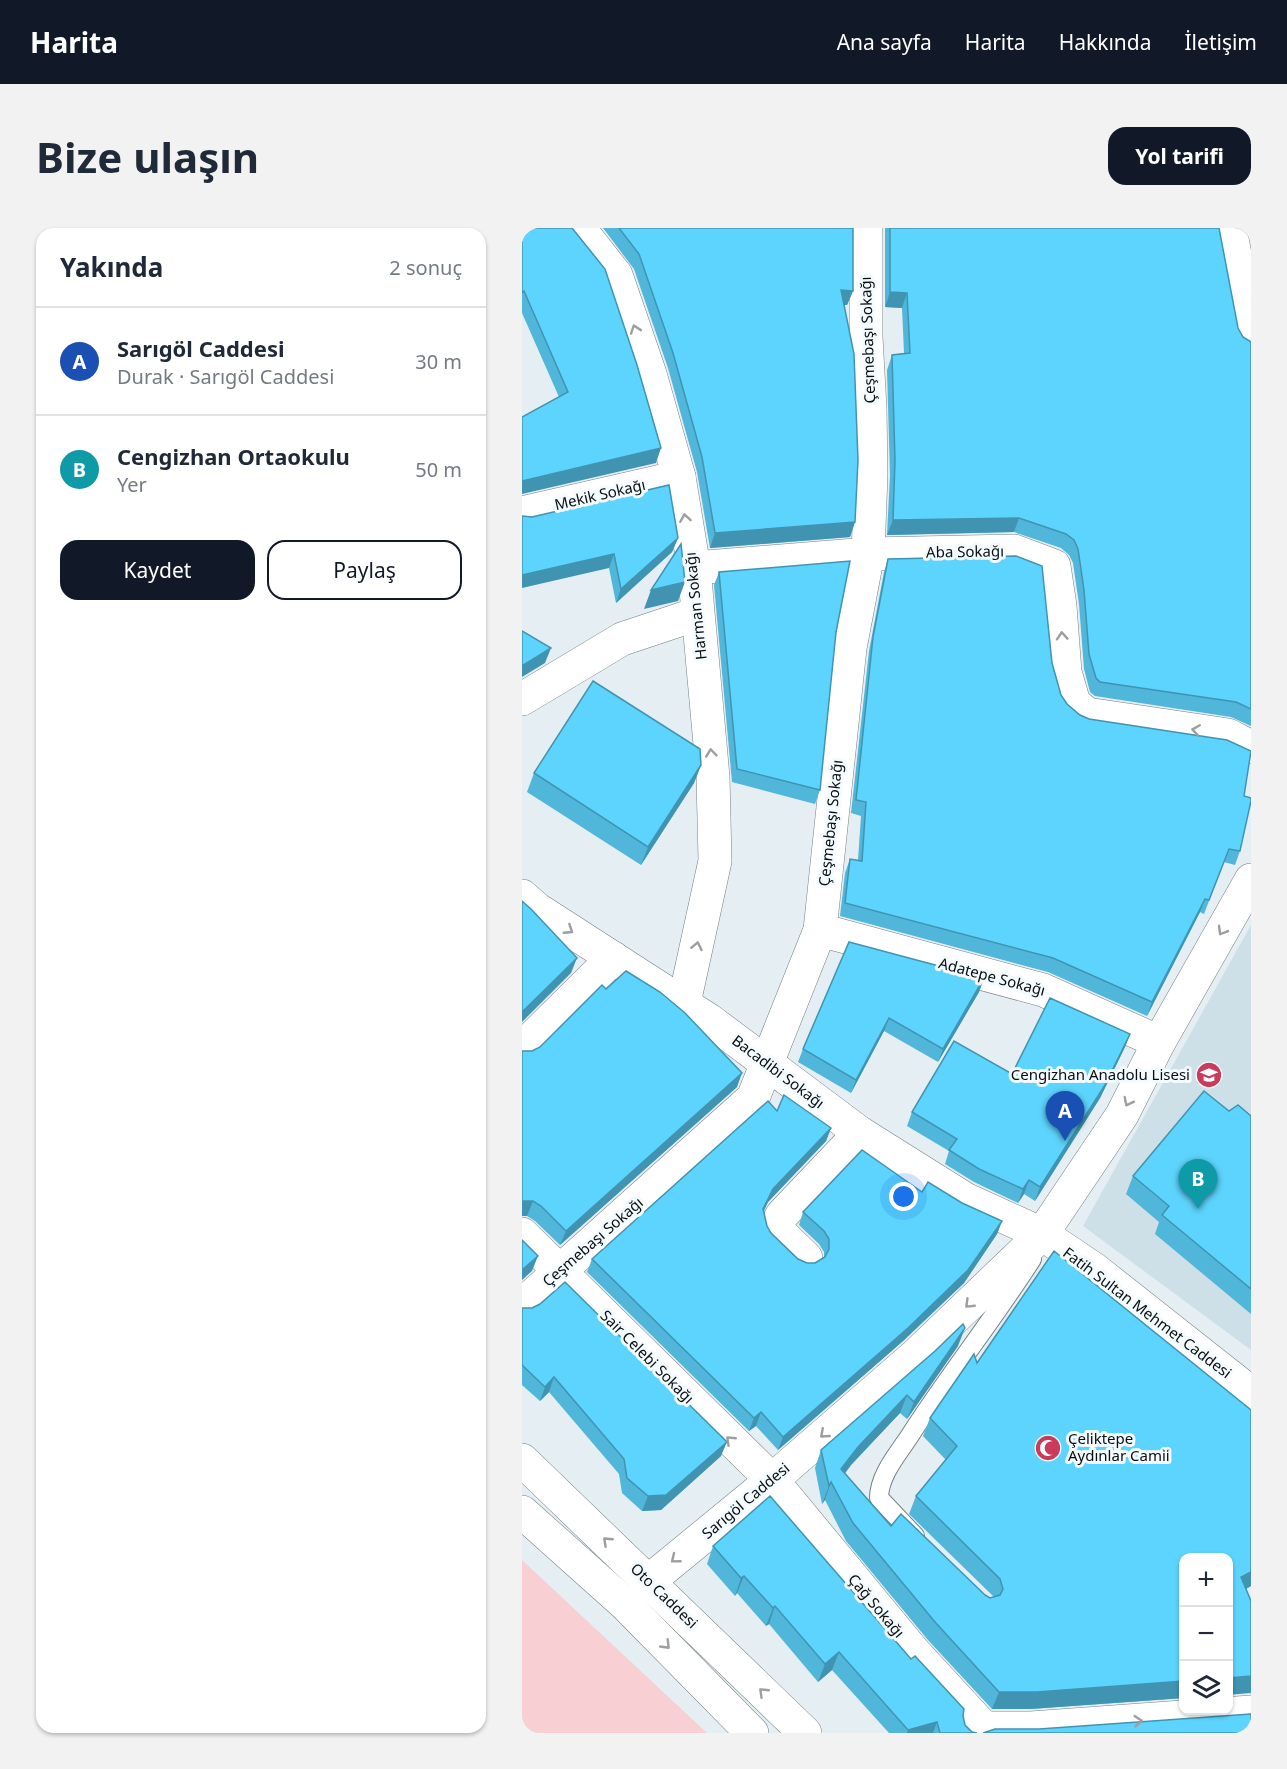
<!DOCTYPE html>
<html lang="tr">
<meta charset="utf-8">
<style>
body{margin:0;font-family:"Noto Sans",sans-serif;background:#f2f2f3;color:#1f2937}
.controls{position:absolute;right:18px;bottom:18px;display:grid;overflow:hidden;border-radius:12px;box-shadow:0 2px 4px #0004}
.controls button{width:54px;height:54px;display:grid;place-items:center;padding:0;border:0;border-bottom:2px solid #e0e1e3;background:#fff;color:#1f2937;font:30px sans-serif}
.you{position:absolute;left:382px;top:969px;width:21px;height:21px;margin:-15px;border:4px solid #fff;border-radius:50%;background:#1a73e8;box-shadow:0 0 0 9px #1a73e833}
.badge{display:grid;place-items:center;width:39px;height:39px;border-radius:50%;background:#111827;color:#fff;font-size:20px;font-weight:700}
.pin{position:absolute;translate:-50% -50px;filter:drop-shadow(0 2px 3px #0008)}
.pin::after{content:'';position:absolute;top:32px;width:21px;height:18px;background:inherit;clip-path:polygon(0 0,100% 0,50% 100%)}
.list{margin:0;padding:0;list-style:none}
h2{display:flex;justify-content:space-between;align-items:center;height:78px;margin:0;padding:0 24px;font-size:26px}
h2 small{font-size:20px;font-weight:400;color:#747a83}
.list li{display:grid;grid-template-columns:39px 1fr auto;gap:18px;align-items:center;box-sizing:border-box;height:108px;padding:0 24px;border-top:2px solid #e0e1e3}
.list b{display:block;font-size:22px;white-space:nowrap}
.list p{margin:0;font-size:20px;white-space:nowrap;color:#747a83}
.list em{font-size:20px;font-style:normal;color:#747a83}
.actions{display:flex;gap:12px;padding:18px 24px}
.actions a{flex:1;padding:14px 0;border:2px solid #111827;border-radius:18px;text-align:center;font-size:21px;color:#111827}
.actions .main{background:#111827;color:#fff}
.icon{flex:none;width:33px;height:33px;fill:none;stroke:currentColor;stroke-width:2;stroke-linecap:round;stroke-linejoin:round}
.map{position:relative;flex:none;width:729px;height:1505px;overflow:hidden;border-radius:18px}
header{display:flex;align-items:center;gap:36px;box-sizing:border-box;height:84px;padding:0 30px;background:#111827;color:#fff}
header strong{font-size:28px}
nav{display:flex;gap:33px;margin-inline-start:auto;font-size:21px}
.intro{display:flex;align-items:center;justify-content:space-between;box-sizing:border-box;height:144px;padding:0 36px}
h1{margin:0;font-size:42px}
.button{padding:15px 27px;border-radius:18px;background:#111827;color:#fff;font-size:21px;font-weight:700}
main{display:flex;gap:36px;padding:0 36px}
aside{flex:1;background:#fff;border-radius:18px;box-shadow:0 2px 4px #0004}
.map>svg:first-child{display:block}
</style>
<header>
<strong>Harita</strong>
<nav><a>Ana sayfa</a><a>Harita</a><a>Hakkında</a><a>İletişim</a></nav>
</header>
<div class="intro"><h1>Bize ulaşın</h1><a class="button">Yol tarifi</a></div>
<main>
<aside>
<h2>Yakında<small>2 sonuç</small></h2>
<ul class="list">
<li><span class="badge" style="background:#1a4fb4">A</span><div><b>Sarıgöl Caddesi</b><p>Durak · Sarıgöl Caddesi</p></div><em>30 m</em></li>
<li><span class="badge" style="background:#0f9aa8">B</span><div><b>Cengizhan Ortaokulu</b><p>Yer</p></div><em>50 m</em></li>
</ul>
<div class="actions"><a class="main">Kaydet</a><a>Paylaş</a></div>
</aside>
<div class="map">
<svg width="729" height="1505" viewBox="0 0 729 1505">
<rect width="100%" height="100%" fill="#e4eef3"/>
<polygon fill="#cee0e7" points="729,697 729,1122 561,998"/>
<polygon fill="#f8d0d4" points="0,1332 185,1505 0,1505"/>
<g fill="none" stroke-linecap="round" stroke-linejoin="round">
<g stroke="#778084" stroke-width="20">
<path id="lane" d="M393 1308 357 1270C357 1248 375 1227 387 1209 426 1148 471 1092 510 1031"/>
</g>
<g stroke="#778084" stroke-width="34">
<g id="street">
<polyline points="57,0 94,47 128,146 157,249 172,340 191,549 193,633 162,775"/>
<polyline points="708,0 729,111"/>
<polyline points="0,285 157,249"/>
<polyline points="172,340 346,326 492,323 532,338 538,378 543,444 552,475 565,486 706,507 729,519"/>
<polyline points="0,471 100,411 175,386"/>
<polyline points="298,702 521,762 637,814"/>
<polyline points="0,820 91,730"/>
<polyline points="0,1006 250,1252 392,1424 462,1500"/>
<polyline points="284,1030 258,1005 255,996 260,987 338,905"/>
<polyline points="0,1077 231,870 298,702 328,420 346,326 349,247 348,180 344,109 344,0"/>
<polyline points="127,1353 250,1252 394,1127 520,1006 600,887 637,814 729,652"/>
<polyline points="453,1505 462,1500 509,1500 729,1484"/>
</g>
</g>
<g stroke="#778084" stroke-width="34">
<g id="secondary">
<polyline points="0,668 15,681 187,792 338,905 443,971 520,1006 572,1041 729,1165"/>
<polyline points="0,1232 283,1505"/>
<polyline points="0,1284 103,1376 230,1505"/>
</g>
</g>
<use href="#lane" stroke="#fff" stroke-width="18"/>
<use href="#street" stroke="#fff" stroke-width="33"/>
<use href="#secondary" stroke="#fff" stroke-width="33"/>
</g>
<g fill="#50b6da">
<polygon points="0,0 134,235 37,169 0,85"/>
<polygon points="81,0 331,0 331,63 325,77 322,77 333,294 328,309 188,320 175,244 146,140 112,41"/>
<polygon points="363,0 697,0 716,100 721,109 729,114 729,498 709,489 573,468 568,464 562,441 557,376 551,335 547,327 539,320 492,304 365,307 368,247 365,142 370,127 382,125 380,80 363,79"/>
<polygon points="0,288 156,310 150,324 94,375 87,340"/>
<polygon points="366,331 530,435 539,467 545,476 558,487 722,568 718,623 713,637 702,634 682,686 678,684 625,788 526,744 318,688 323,645 328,631 336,632 339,588 329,585 347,423 362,344"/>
<polygon points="197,344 298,562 293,576 210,554 192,357"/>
<polygon points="179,537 172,555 119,637 5,564 12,545"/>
<polygon points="462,750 457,764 416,834 362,803 329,865 276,834 281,821"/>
<polygon points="84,761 215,859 38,1017 13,993 5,988 0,988 0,823 10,823 18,819"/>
<polygon points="608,806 603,819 578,870 513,973 502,966 496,975 452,954 423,936 427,923 385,898 390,884 490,846"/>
<polygon points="255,883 309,900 304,913 246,974 242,983 245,998 249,1005 276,1031 285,1035 293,1035 302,1030 302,1024 297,1016 277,997 281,984 400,964 440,975 480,993 475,1006 442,1055 381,1113 256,1222 234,1198 227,1203 65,1044 70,1031"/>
<polygon points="707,883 729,888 729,1086 633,1006 637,994 604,966 611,948"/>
<polygon points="0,1080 199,1228 139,1282 120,1283 100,1265 97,1246 27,1164 18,1173 0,1157"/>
<polygon points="436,1118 385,1191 378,1185 329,1237 323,1245 369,1298 463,1367 468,1370 472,1369 387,1286 394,1268 424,1232 401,1208 408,1190 455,1135 729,1182 729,1358 724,1361 729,1373 729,1466 728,1465 662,1329 662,1470 508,1481 470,1481 406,1412 324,1313 303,1272 300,1276 293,1240 299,1222"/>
<polygon points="191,1318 389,1431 441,1488 443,1497 450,1504 455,1505 367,1505 310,1442 296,1454 247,1396 244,1398 215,1365 213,1368 185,1336"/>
</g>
<g fill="#4194b1">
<polygon points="319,62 331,63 325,77 314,77"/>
<polygon points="368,64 385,65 380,80 363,79"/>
<polygon points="139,220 134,235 0,266 0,253"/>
<polygon points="497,290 492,304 365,307 371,292"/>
<polygon points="333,294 328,309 188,320 193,305"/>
<polygon points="156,310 150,324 94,375 99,361"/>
<polygon points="92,326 87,340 0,360 0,347"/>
<polygon points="163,354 156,373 122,381 129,362"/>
<polygon points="29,420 23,435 0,449 0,438"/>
<polygon points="179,537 172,555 119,637 126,619"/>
<polygon points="683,671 678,684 625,788 630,774"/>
<polygon points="55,730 49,745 0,794 0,784"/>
<polygon points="462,750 457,764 416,834 421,821"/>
<polygon points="367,790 362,803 329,865 334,852"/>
<polygon points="608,806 603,819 578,870 513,973 518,959"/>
<polygon points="220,845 215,859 38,1017 44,1003"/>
<polygon points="309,900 304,913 246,974 236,994 241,981 251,961"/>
<polygon points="507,952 502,966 496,975 501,961"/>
<polygon points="0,973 11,973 5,988 0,988"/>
<polygon points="480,993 475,1006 442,1055 381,1113 256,1222 261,1209"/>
<polygon points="16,1028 10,1043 0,1052 0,1042"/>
<polygon points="443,1100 436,1118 385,1191 392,1174"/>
<polygon points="32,1149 27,1164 18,1173 23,1159"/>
<polygon points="385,1167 378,1185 329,1237 313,1259 319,1241 336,1219"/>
<polygon points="239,1184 234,1198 227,1203 232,1190"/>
<polygon points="205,1214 199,1228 139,1282 120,1283 126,1268"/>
<polygon points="309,1254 303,1272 300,1276 307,1258"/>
<polygon points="729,1344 729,1358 713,1367 719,1349"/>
<polygon points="222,1348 215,1365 213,1368 219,1350"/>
<polygon points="253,1378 247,1396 244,1398 251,1380"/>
<polygon points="317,1424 310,1442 296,1454 303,1436"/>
<polygon points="729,1448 729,1462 728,1465 706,1467 706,1450"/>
<polygon points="662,1453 662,1470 508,1481 470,1481 477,1464"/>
<polygon points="415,1494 411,1505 385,1505 386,1502"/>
</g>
<g fill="#5dd4fd" stroke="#4194b1" stroke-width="1.5">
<polygon points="0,0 50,0 83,41 115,137 139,220 0,253 0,189 46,164 2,63 0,65"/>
<polygon points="97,0 331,0 331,63 319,62 332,126 336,232 333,294 193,305 180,229 151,125 117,26"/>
<polygon points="368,0 697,0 716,100 721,109 729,114 729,481 714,474 578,454 574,450 567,426 562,362 556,321 552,312 544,306 497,290 371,292 373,232 370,127 388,125 385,65 368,64"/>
<polygon points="147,257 156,310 99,361 92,326 0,347 0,288 10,289"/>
<polygon points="159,316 163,354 129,362"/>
<polygon points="494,328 520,338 530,435 539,467 545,476 558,487 567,491 705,512 729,523 722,568 729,570 729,573 718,623 707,621 687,672 683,671 630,774 531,730 323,675 328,631 340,633 344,574 334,572 351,409 366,331"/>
<polygon points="328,333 314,404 298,562 215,541 197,344"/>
<polygon points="0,403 29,420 0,438"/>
<polygon points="71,453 178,521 179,537 126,619 12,545"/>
<polygon points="0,673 9,681 55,730 0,784"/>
<polygon points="327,714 462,750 421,821 367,790 334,852 281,821"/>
<polygon points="104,743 138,764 163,785 220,845 44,1003 19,978 11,973 0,973 0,823 10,823 18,819 80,757 84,761"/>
<polygon points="528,770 608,806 583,857 518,959 507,952 501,961 457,941 427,922 435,911 390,884 432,813 490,846"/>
<polygon points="682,863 707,883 716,877 729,888 729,1061 640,987 647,978 611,948"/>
<polygon points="262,867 309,900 251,961 241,981 245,998 249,1005 276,1031 285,1035 293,1035 303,1029 307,1021 307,1011 302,1003 281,984 340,922 400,964 406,954 440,975 480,993 446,1042 386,1100 261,1209 239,1184 232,1190 70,1031 246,873 255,883"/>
<polygon points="0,1012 16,1028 0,1042"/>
<polygon points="532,1023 729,1182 729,1344 719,1349 729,1373 729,1448 706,1450 706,1329 662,1329 662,1453 515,1464 477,1464 413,1394 331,1295 309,1254 307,1258 299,1222 413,1123 441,1096 443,1100 392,1174 385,1167 336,1219 319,1241 369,1298 379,1286 463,1367 468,1370 478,1367 481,1361 478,1351 394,1268 435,1218 408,1190 452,1126 455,1135"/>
<polygon points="43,1054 205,1214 144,1267 126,1268 105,1250 102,1231 32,1149 23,1159 0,1137 0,1080 10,1080 18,1076"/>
<polygon points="248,1268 389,1431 393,1428 442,1481 441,1488 443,1497 450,1504 455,1505 418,1505 415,1494 386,1502 317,1424 303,1436 253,1378 251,1380 222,1348 219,1350 191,1318"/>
<polygon points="729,1486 729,1505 461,1505 473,1501 517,1501"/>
</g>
<defs><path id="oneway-chevron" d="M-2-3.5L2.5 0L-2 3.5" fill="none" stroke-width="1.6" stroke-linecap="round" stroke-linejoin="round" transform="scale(1.5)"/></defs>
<g stroke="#9d9f9f">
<use href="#oneway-chevron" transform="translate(113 101) rotate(-109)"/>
<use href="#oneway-chevron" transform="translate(163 290) rotate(-99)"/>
<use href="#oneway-chevron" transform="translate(540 408) rotate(-94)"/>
<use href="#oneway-chevron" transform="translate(674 502) rotate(-171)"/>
<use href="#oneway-chevron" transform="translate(189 525) rotate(-96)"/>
<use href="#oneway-chevron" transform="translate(47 702) rotate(33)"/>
<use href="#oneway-chevron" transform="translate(700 703) rotate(120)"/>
<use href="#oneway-chevron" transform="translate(175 718) rotate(-78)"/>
<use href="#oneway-chevron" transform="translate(606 874) rotate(117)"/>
<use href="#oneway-chevron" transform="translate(447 1076) rotate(136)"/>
<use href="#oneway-chevron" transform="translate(302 1206) rotate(139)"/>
<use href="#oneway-chevron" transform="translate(208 1212) rotate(-136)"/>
<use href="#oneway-chevron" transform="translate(85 1313) rotate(-137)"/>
<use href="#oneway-chevron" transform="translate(153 1331) rotate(141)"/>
<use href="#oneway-chevron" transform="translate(144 1417) rotate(46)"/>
<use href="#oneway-chevron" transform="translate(241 1464) rotate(-136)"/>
<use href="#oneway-chevron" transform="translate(616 1493) rotate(-4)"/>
</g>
<defs>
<g id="school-disc" transform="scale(1.35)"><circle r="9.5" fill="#ca3a5a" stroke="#f3fbff"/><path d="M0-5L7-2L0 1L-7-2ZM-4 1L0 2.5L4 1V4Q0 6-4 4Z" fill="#fff"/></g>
<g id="mosque-disc" transform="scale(1.35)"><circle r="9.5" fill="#ca3a5a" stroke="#f3fbff"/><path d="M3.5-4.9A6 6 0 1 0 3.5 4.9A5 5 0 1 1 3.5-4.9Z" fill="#fff"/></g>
</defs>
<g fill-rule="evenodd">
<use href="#school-disc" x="687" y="847"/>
<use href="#mosque-disc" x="526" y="1220"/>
</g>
<g text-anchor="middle" stroke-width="6" stroke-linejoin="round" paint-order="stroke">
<g font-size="15" fill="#0a0e0f" stroke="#f3fbff">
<text transform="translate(346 112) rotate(-92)" y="5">Çeşmebaşı Sokağı</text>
<text transform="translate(78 267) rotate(-13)" y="5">Mekik Sokağı</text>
<text transform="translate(443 324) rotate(-1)" y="5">Aba Sokağı</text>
<text transform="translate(174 378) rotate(-96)" y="5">Harman Sokağı</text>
<text transform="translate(309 595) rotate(-84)" y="5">Çeşmebaşı Sokağı</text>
<text transform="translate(470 749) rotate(15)" y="5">Adatepe Sokağı</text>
<text transform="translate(256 844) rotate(37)" y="5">Bacadibi Sokağı</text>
<text transform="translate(71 1014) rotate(-41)" y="5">Çeşmebaşı Sokağı</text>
<text transform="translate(625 1085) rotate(37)" y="5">Fatih Sultan Mehmet Caddesi</text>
<text transform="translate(125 1129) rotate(45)" y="5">Sair Celebi Sokağı</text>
<text transform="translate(224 1273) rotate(-40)" y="5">Sarıgöl Caddesi</text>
<text transform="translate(142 1368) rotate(44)" y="5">Oto Caddesi</text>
<text transform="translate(354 1378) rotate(50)" y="5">Çağ Sokağı</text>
</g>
<g font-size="15" fill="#0a0e0f" stroke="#f3fbff" text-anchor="end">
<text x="668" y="852">Cengizhan Anadolu Lisesi</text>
<text x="546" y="1216" text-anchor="start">Çeliktepe<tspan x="546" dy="17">Aydınlar Camii</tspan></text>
</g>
</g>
</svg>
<div class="controls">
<button>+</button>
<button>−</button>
<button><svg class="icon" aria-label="layers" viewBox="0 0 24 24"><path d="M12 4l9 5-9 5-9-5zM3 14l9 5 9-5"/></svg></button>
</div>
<div class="you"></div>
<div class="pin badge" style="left:543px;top:913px;background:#1a4fb4">A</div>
<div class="pin badge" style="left:676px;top:981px;background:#0f9aa8">B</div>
</div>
</main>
